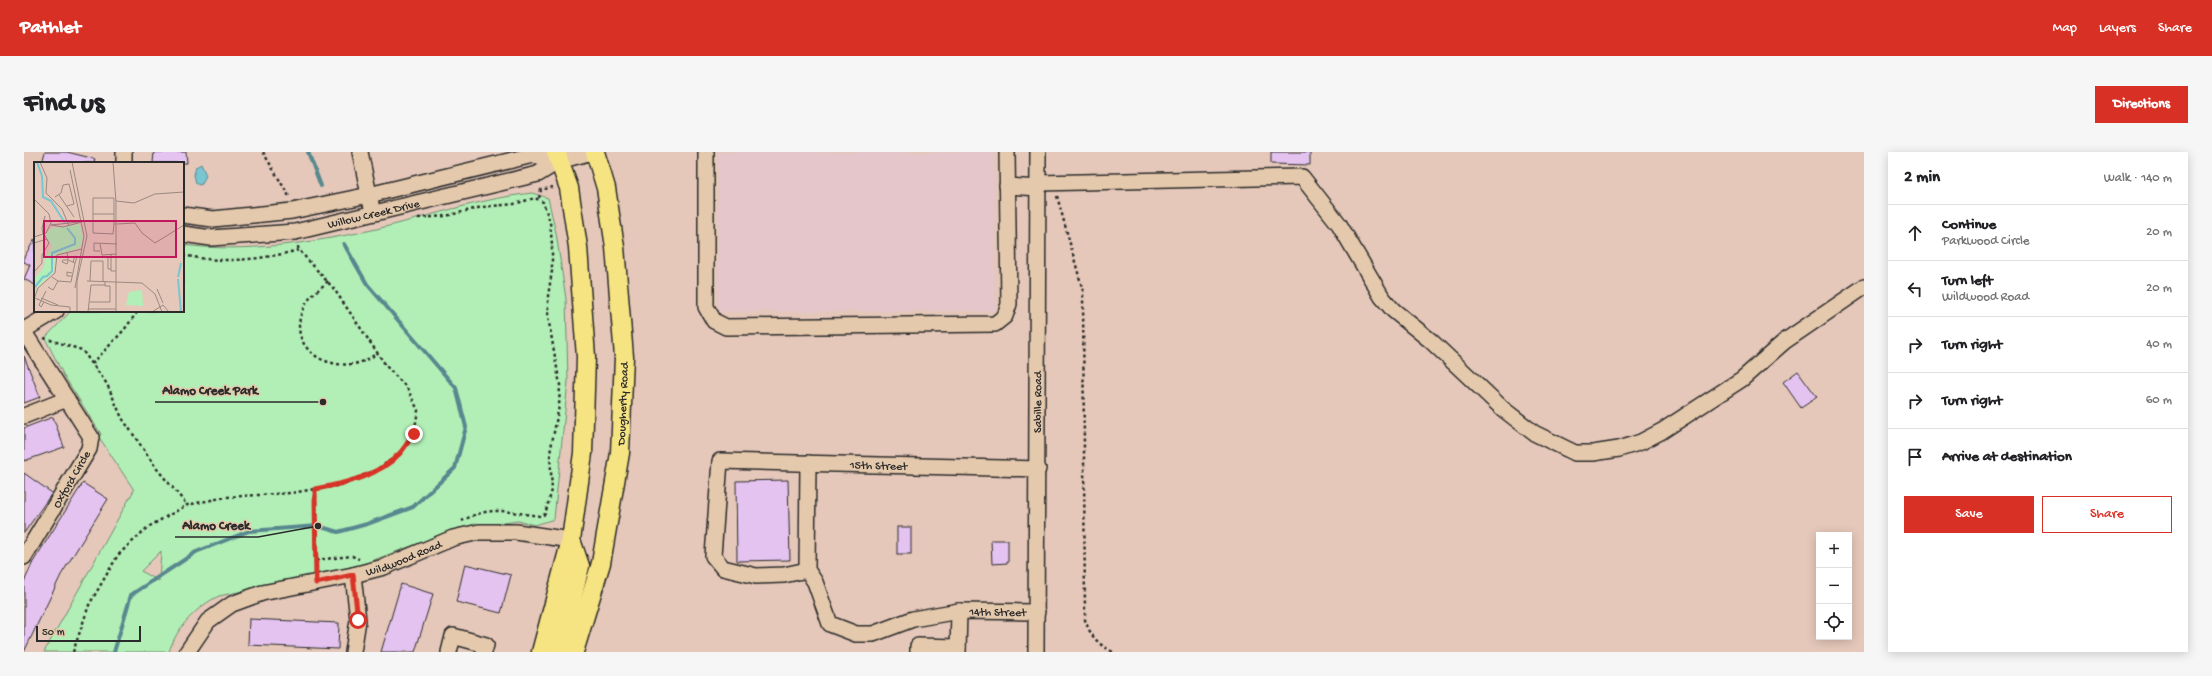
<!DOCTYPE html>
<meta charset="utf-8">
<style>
body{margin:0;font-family:"Gochi Hand",sans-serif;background:#f6f6f6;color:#202124}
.controls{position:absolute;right:12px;bottom:12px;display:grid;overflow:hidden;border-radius:0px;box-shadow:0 2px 10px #0003}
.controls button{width:36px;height:36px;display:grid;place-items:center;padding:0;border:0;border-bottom:1px solid #e0e0e0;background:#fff;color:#202124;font:20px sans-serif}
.scale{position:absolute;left:12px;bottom:10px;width:105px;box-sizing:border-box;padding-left:4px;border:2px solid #2b2b2b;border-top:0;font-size:11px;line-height:14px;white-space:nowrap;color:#2b2b2b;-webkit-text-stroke:3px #e5c9ac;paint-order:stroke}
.stop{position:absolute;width:12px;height:12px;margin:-9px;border:3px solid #d93025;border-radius:50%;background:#fff}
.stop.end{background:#d93025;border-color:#fff;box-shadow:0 1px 4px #0008}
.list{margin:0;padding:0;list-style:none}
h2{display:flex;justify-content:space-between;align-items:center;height:52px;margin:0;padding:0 16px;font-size:17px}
h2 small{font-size:13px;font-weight:400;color:#757577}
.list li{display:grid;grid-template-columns:26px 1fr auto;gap:12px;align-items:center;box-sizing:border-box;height:56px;padding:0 16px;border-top:1px solid #e0e0e0}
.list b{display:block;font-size:15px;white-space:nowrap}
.list p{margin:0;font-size:13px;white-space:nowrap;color:#757577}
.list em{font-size:13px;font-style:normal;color:#757577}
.actions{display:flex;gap:8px;padding:12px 16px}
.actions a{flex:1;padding:9px 0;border:1px solid #d93025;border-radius:0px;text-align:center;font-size:14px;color:#d93025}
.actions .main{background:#d93025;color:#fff}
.icon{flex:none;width:22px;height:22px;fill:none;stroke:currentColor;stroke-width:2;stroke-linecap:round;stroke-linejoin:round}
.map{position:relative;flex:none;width:1840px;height:500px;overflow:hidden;border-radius:0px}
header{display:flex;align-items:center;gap:24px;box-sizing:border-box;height:56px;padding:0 20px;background:#d93025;color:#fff}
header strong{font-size:19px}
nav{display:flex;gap:22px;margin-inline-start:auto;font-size:14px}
.intro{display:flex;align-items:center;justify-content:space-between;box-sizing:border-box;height:96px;padding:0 24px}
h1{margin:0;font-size:28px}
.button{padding:10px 18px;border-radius:0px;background:#d93025;color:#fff;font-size:14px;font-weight:700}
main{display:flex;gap:24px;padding:0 24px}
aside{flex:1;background:#fff;border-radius:0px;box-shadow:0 2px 10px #0003}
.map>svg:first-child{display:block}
</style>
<header>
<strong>Pathlet</strong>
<nav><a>Map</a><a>Layers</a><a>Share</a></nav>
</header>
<div class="intro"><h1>Find us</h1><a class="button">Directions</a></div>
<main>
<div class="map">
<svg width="1840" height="500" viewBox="0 0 1840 500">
<rect width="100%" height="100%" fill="#e5c8ba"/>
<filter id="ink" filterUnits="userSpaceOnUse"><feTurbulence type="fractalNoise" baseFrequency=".025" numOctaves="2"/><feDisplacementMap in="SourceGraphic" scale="8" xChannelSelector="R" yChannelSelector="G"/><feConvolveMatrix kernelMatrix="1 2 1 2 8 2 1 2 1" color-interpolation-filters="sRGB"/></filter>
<g filter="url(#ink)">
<polygon fill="#e5c6ca" points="694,0 970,0 971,159 694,160"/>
<path fill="#b1efb6" stroke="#6e8d70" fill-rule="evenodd" d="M508 41 524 46 532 81 542 147 544 229 530 367 511 373 494 369 433 377 331 415 195 444C173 454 152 476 145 500H20L110 338 75 285 77 282 40 224 21 186 47 159H159V93C222 101 287 91 348 78 402 66 453 47 508 41ZM137 399 135 429 117 419Z"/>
<polygon fill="#77c6d2" stroke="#59888f" points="177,12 182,23 178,32 175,33 172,31 170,23 172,15"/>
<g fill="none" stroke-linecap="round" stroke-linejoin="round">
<g stroke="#59888f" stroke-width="4">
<polyline points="284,0 297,34"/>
<polyline points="90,500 107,443 172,400 225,379 294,374 314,380 343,372 389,355 431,316 442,275 432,236 343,132 320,92"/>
</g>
</g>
<g fill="#e4c3f0" stroke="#2b2b2b">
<polygon points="21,0 43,0 71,7 70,11 18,11"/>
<polygon points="130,0 162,0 163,11 129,11"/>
<polygon points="1247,0 1286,0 1286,13 1247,12"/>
<polygon points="11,87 11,133 0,127 6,113 0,110 0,105"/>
<polygon points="0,204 16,245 0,251"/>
<polygon points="1774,219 1793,245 1777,256 1759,230"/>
<polygon points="29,265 40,295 0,309 0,276"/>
<polygon points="0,321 28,341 0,381"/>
<polygon points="764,328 766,408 713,409 712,329"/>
<polygon points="59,331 84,347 37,423 0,500 0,430 9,410"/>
<rect x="873" y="375" width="14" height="27"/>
<polygon points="967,388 984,388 984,411 968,412"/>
<polygon points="441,412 487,423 477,461 432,450"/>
<polygon points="377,432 409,442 391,500 357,500"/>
<polygon points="225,467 315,471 314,497 224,493"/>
</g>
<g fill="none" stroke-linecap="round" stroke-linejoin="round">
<g stroke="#2b2b2b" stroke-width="18">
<g id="minor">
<polyline points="100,0 100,11"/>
<polyline points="336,0 347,52"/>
<polyline points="682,0 682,155 690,169 702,175 971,172 981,164 985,152 983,0"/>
<polyline points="1015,31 1278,25 1315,72 1358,145 1369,158 1407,189 1479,257 1510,281 1551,301 1569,301 1595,297 1617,290 1638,279 1718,227 1761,189 1840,135"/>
<polyline points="983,34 1015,36"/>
<polyline points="159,63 189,67 268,59 345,43 509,3 535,9"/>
<path id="s1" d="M159 82 187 86 271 80 514 22 535 9 568 0"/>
<polyline points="0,178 32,159"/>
<polyline points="0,180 67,285 65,297 0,405"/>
<polyline points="0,264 43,247"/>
<path id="s2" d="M784 311 783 418 791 430 806 472 832 482H849L889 467 935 459 1013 460"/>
<path id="s3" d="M783 418 760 423 732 424 699 416 689 404 696 309 1014 317"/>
<path id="s4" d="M163 500 184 469 208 452 238 441 329 423 360 415 429 386 455 380H492L547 388"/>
<polyline points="329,500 334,468 329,423"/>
<polyline points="425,500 429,484 462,493 460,500"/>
<polyline points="894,500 894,494 934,495"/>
<polyline points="934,500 935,459"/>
<path id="s5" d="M1012 500 1014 0"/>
</g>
</g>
<g stroke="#2b2b2b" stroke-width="21">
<g id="major">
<polyline points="517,500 547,388 559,301 562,205 554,95 545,36 532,0"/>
<polyline points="535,500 556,414 547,388"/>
<path id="s6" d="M550 500 577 411 596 301 600 205 591 95 582 36 571 0"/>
</g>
</g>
<g stroke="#2b2b2b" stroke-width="2.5" stroke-dasharray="3 3" stroke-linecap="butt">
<polyline points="239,0 266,46"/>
<path d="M1033 44 1059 139 1061 468C1067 485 1074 492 1089 500"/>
<polyline points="515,46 517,38 529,35"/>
<path d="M394 66 422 64 458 55 490 52 511 46 519 50 526 70 528 92V119L524 144V165L536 233 535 254 526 301 528 338 521 362 517 364C486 361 468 352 438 369"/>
<path d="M159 103C199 112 236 108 275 98"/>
<path d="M304 129C298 135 291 140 286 146 258 182 288 217 329 212 338 211 346 206 354 201"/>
<polyline points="20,186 58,198 83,232 98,266 133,317 163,353"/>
<polyline points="68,212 100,178 114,159"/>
<polyline points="291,337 292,416"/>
<polyline points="292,408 328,404 335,407"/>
<polyline points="49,500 65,453 94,403 124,375 163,353 202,345 267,341 316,333 351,319 375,303 390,282 394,258 383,236 363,215 310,137 275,98 273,92"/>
</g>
<use href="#minor" stroke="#e5c9ac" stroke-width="15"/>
<use href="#major" stroke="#f6e381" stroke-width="18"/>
</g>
</g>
<g fill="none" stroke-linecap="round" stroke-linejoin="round" filter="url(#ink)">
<path stroke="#d93025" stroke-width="5" d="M334 468 329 423 292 431 291 337C319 332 355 324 375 302 381 296 385 288 390 282"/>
</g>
<g text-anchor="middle" stroke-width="3" stroke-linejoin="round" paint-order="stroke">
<g font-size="12" fill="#2b2b2b" stroke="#e5c9ac">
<text dy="4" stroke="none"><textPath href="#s1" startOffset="193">Willow Creek Drive</textPath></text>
<text dy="4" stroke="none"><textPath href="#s5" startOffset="250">Sabille Road</textPath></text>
<text dy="4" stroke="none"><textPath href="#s6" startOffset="254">Dougherty Road</textPath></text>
<text dy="4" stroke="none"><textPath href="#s3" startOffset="355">15th Street</textPath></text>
<text transform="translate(47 327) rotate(-60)" y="4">Oxford Circle</text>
<text dy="4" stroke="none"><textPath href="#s4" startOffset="245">Wildwood Road</textPath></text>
<text dy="4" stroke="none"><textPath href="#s2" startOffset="339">14th Street</textPath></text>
</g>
</g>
<g transform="translate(10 10)">
<rect width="150" height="150" fill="#e5c8ba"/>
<path d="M46 62 49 76 46 86 21 93 20 110 6 123 0 135 5 121 0 125V117L10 105 11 96 18 84 11 73 17 66ZM108 128 109 144 92 143 95 130Z" fill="#b1efb6"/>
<path fill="none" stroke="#77c6d2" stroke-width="2" d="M3 0 8 14 9 35 17 39 31 61M144 115 147 101M144 117 147 150M0 126 9 115 13 114 18 109V91L41 82V76L33 66"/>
<path fill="none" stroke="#9b8981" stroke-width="1" d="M6 0 13 16 12 31 28 47 35 64M38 0H51M38 0 53 74 43 119V150M79 0 82 40V150M36 8 50 74 41 126M25 33 40 55M21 35 27 31 29 23 35 22 40 42 33 44M0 37 15 52 17 61 12 71 0 75M82 39 100 41 121 32 150 30M59 52H80M80 62 79 72 59 71V36H80V62H82M83 62 101 61 108 71 121 81 150 63M17 63 29 65 48 60M17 63 45 60M9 72 8 66 11 54M0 81 13 77M66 82 68 93 82 92M66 89H60V81L83 82M77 92V109H82M34 99 33 102 28 100 29 98H34M39 100 41 94 43 95 41 101M77 107H74V95H77M0 110 8 101V93L15 81 10 72M38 114H33V110L38 111M18 115 24 119 37 120 41 101 34 98 33 90M53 119 108 121 121 132 128 150M56 119 57 99H69V119M14 125 19 128 24 119M123 127 129 141M1 136 17 143 36 145V150M7 136 24 143M0 137 4 126 21 111 23 93 48 87M10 140 7 145 5 143 12 129M56 140H76V124H71V119M54 147H82M54 150 57 123H71M118 150 129 143 135 150"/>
<path fill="#c2185b" fill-opacity="0.15" stroke="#c2185b" stroke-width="2" d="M10 59H142V95H10Z"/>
<rect width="150" height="150" fill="none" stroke="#2b2b2b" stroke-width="2"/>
</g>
<path fill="none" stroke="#2b2b2b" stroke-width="1.5" d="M299 250L242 250H131M294 374L234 385H151"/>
<g fill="#2b2b2b" stroke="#e5c9ac" stroke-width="1.5">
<circle cx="299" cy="250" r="4"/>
<circle cx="294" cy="374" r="4"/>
</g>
<g font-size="13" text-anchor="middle" font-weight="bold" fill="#2b2b2b" stroke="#e5c9ac" stroke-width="3" stroke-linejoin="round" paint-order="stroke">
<text x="186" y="242">Alamo Creek Park</text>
<text x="192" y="377">Alamo Creek</text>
</g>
</svg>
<div class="controls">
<button>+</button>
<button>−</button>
<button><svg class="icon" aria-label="locate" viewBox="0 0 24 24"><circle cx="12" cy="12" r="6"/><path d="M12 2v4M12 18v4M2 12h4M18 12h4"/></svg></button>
</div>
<div class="scale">50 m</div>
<div class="stop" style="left:334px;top:468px"></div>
<div class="stop end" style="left:390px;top:282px"></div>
</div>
<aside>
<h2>2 min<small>Walk · 140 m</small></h2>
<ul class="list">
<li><svg class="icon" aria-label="ahead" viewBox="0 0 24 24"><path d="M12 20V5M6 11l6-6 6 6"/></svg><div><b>Continue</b><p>Parkwood Circle</p></div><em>20 m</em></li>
<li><svg class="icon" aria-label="left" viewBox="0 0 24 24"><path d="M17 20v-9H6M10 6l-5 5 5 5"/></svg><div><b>Turn left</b><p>Wildwood Road</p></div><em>20 m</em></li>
<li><svg class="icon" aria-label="right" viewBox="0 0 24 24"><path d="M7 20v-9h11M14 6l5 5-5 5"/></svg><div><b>Turn right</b></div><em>40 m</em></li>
<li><svg class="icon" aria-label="right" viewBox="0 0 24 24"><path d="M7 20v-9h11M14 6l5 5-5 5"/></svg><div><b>Turn right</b></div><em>60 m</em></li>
<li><svg class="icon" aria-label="arrive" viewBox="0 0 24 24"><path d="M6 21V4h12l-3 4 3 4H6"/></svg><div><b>Arrive at destination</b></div></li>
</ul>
<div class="actions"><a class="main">Save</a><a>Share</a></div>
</aside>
</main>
